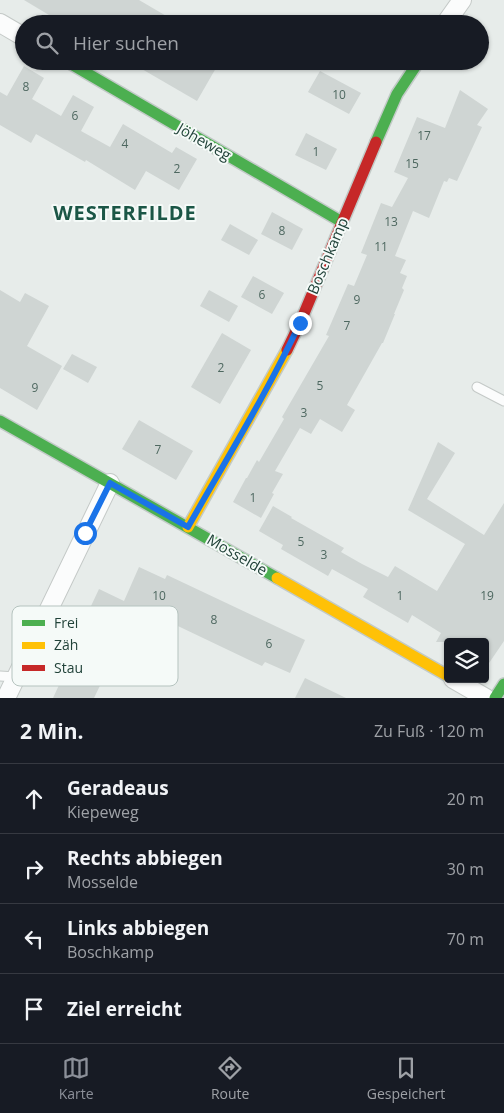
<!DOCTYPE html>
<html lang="de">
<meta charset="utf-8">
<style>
body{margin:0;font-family:"Open Sans",sans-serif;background:#20242c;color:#f1f3f6}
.controls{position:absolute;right:15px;bottom:15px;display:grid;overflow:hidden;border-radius:5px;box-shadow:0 1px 4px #0004}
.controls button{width:45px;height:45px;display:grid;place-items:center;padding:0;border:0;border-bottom:1px solid #363941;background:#171b24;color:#f1f3f6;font:25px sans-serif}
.stop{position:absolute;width:15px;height:15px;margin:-11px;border:4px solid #1a73e8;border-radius:50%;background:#fff}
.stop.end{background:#1a73e8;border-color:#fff;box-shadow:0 1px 5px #0008}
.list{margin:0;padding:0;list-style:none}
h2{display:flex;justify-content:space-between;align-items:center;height:65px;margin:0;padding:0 20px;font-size:21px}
h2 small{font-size:16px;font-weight:400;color:#9ea1a6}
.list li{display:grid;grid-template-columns:32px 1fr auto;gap:15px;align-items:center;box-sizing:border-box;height:70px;padding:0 20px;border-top:1px solid #363941}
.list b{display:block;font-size:19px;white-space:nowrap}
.list p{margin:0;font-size:16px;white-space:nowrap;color:#9ea1a6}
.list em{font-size:16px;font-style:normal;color:#9ea1a6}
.icon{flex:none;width:28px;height:28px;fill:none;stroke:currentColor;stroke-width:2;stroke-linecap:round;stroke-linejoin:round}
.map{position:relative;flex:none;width:504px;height:698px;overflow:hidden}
.search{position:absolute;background:#171b24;box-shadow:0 1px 4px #0004;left:15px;right:15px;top:15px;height:55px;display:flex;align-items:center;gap:12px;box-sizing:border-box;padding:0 18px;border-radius:28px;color:#9ea1a6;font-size:19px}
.sheet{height:345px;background:#171b24}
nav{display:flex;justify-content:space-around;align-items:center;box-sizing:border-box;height:70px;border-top:1px solid #363941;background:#171b24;font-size:14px;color:#9ea1a6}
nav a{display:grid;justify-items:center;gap:2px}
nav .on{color:#8c9099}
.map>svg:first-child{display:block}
</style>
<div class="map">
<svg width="504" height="698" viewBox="0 0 504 698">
<rect width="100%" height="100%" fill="#e7ecea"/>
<g fill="#cfd5d3">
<polygon points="24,0 139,0 180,24 64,24"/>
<polygon points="128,61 220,61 197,101"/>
<polygon points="24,66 44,78 32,99 61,116 73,95 94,107 81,131 110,147 123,124 172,153 176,147 197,159 179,190 146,171 135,190 86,160 85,162 36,134 31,143 0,125 0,92 7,96"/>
<polygon points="320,71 361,93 349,114 308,92"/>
<polygon points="460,90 488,109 477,125 482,127 457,181 449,178 447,182 444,181 429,218 413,211 395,256 406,260 400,273 407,276 402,288 404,290 394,314 395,314 383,343 382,343 347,405 355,410 342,432 320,419 311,434 300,428 275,471 283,474 272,493 274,494 261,518 233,502 246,478 247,478 257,460 259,462 284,419 282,417 329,336 326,335 348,284 354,286 367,255 361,253 381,203 392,207 408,178 394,172 417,117 445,128"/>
<polygon points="306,133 337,149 326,170 295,155"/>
<polygon points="272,212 303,229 292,250 261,234"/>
<polygon points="230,224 258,240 249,255 221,240"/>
<polygon points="253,276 284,293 272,314 241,297"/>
<polygon points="0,290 20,302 25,293 49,306 27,346 62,366 37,410 0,388"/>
<polygon points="209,290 238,306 229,322 200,306"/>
<polygon points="222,333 251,350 220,404 191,387"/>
<polygon points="72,354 97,367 88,383 63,369"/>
<polygon points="139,420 193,451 176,480 122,449"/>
<polygon points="438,442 455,453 427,499 484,535 504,503 504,641 485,669 485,642 436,642 441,633 412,615 408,623 363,597 368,589 332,569 328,576 281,549 283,545 259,531 273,506 292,517 291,518 344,548 341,552 362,564 388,577 395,566 437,591 465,544 408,510"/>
<polygon points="139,567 165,579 167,575 305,640 290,673 265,662 262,666 138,607 94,698 53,698 65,672 61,670 99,589 124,601"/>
<polygon points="305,678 346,698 295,698"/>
</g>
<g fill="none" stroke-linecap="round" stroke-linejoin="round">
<g stroke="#c4c9c7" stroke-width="11">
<g id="lane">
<polyline points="477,387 504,401"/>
<polyline points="0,676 16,677"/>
</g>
</g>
<g stroke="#c4c9c7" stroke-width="20">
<g id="street">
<polyline points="0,23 24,37"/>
<polyline points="445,24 462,0"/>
<polyline points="453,679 486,698"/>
<polyline points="6,698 110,483"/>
</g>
</g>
<g stroke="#c2cac7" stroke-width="14">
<g id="fast">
<polyline points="66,61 342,222"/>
<polyline points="376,142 397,94 419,61"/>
<polyline points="0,421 277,578"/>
<polyline points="495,698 504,684"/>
</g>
</g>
<g stroke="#c2cac7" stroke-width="14">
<g id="slow">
<polyline points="188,527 287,350"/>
<polyline points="277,578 448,676"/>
</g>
</g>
<g stroke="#c2cac7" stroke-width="14">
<polyline id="jam" points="287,350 300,323 376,142"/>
</g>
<use href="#lane" stroke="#fbfcfc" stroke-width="9"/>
<use href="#street" stroke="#fbfcfc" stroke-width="18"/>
<use href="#fast" stroke="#4caf50" stroke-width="11"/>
<use href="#slow" stroke="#ffc107" stroke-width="11"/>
<use href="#jam" stroke="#c62828" stroke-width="11"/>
</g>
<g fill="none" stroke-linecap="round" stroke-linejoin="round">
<path stroke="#1a73e8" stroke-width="6" d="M85 533 110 483 188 527C226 460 267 393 300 323"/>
</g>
<g text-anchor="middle" stroke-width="4" stroke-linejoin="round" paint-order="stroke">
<g font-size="12" fill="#4e6860">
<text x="26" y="91">8</text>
<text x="339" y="99">10</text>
<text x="75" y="120">6</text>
<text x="424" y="140">17</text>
<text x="125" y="148">4</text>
<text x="316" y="156">1</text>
<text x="412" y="168">15</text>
<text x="177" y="173">2</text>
<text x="391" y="226">13</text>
<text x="282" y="235">8</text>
<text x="381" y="251">11</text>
<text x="262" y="299">6</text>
<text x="357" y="304">9</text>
<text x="347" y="330">7</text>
<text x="221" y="372">2</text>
<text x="320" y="390">5</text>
<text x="35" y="392">9</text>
<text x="304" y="417">3</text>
<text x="158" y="454">7</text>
<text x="253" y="502">1</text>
<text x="301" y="546">5</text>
<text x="324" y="559">3</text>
<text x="159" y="600">10</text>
<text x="400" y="600">1</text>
<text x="487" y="600">19</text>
<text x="214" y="624">8</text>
<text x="269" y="648">6</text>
</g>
<g font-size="15" fill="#214239" stroke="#f5faf8">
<text transform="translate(204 142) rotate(30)" y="5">Jöheweg</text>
<text transform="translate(328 256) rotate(-67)" y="5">Boschkamp</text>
<text transform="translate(237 555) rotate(30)" y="5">Mosselde</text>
</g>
<g font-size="20" font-weight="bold" letter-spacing="1" fill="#1b5646" stroke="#f5faf8">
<text x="125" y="220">WESTERFILDE</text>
</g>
</g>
<rect x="12" y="606" width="166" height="80" rx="8" fill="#f5faf8" stroke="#b5c3bf" stroke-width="1"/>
<rect x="22" y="620" width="23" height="6" fill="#4caf50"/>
<rect x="22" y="642" width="23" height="7" fill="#ffc107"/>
<rect x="22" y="665" width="23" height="6" fill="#c62828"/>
<g font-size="14" fill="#214239">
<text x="54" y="628">Frei</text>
<text x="54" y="650">Zäh</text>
<text x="54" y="673">Stau</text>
</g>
</svg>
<div class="controls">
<button><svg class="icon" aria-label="layers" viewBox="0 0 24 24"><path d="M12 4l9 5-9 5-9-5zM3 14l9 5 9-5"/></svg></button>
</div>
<div class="stop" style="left:85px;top:533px"></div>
<div class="stop end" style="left:300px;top:323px"></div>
<div class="search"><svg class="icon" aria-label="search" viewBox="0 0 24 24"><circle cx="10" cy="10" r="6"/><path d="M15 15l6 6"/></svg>Hier suchen</div>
</div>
<section class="sheet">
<h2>2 Min.<small>Zu Fuß · 120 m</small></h2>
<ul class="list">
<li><svg class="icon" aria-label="ahead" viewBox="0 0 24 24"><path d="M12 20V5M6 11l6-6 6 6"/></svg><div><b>Geradeaus</b><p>Kiepeweg</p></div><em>20 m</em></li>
<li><svg class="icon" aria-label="right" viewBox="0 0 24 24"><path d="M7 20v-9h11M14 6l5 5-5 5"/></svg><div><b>Rechts abbiegen</b><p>Mosselde</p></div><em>30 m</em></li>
<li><svg class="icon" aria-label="left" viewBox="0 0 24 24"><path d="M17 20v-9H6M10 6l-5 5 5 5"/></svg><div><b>Links abbiegen</b><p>Boschkamp</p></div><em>70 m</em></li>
<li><svg class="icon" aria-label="arrive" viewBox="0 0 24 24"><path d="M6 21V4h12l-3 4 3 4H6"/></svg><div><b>Ziel erreicht</b></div></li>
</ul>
</section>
<nav>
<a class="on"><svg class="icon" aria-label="map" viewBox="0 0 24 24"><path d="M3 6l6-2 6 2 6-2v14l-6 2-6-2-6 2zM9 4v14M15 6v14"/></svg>Karte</a>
<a><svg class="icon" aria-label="directions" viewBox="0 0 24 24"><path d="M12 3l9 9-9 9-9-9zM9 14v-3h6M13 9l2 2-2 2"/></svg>Route</a>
<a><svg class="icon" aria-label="saved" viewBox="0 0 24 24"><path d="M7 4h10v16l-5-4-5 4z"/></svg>Gespeichert</a>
</nav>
